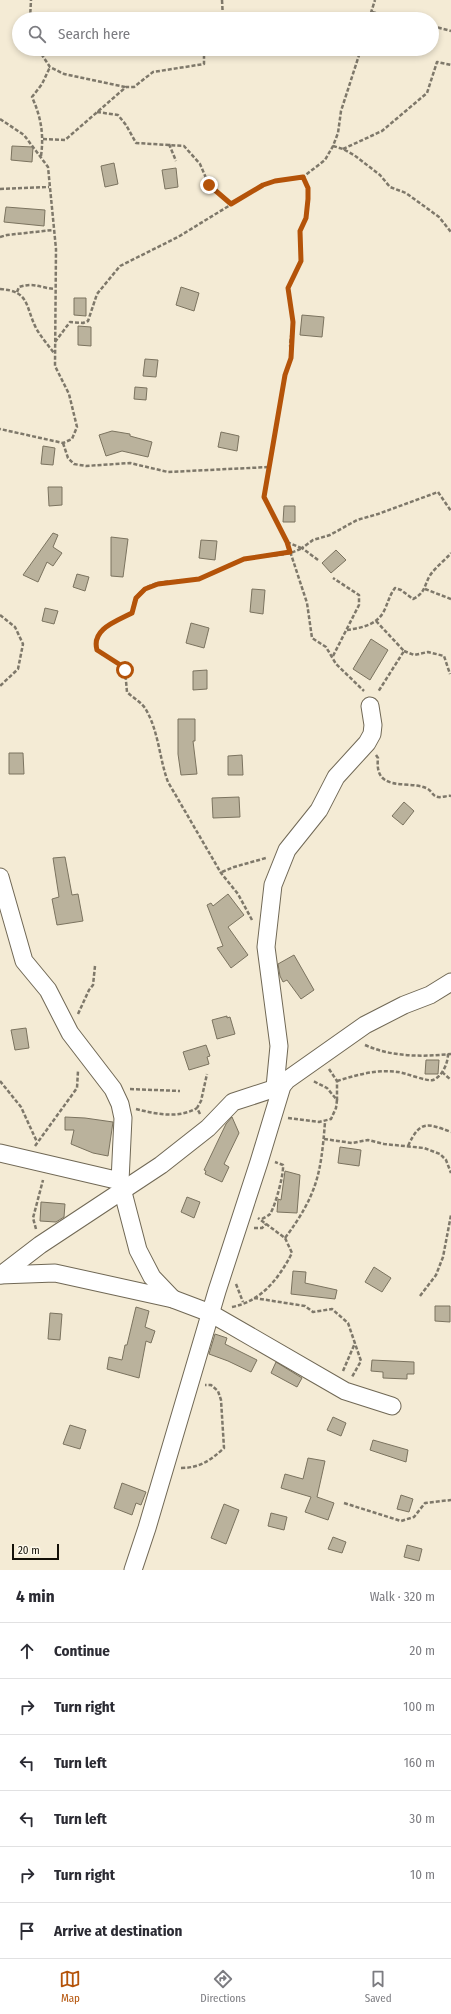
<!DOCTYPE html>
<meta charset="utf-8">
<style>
body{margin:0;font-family:"Fira Sans Condensed",sans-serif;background:#f2f2f3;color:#2b2b33}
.scale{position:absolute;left:12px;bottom:10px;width:47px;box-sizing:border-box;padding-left:4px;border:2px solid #131008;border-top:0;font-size:11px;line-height:14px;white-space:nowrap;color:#131008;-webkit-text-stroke:3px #fef9eb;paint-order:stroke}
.stop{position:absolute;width:12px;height:12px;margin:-9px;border:3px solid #b45309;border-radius:50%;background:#fff}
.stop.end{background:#b45309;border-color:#fff;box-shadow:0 1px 4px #0008}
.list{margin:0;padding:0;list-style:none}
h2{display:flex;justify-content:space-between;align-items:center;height:52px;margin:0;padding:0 16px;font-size:17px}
h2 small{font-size:13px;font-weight:400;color:#7c7c81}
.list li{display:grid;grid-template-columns:26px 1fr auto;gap:12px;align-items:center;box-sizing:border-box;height:56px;padding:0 16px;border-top:1px solid #e1e1e2}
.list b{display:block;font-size:15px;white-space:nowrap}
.list em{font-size:13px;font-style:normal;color:#7c7c81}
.icon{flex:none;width:22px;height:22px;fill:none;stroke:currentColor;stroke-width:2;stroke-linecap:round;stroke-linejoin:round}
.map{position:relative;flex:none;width:451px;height:1570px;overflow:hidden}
.search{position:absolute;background:#fff;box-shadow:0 2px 6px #0003;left:12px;right:12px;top:12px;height:44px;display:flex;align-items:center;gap:10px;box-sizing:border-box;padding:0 14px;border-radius:22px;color:#7c7c81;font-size:15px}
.sheet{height:388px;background:#fff}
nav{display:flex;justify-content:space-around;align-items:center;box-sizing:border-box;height:56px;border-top:1px solid #e1e1e2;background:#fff;font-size:11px;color:#7c7c81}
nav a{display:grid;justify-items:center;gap:2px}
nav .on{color:#b45309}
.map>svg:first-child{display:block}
</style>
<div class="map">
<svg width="451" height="1570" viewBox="0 0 451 1570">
<rect width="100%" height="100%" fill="#f4ebd5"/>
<g fill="#bab29c" stroke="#7b735f">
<polygon points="12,146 33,147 32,162 11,160"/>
<polygon points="114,163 118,184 105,187 101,166"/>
<polygon points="176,168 178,187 165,189 162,170"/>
<polygon points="6,207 45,210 44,226 4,222"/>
<polygon points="181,287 199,293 194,311 176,305"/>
<polygon points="74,298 86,298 86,316 74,315"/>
<polygon points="302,315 324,317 322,337 300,335"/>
<polygon points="78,326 91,327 91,346 78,345"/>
<polygon points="145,359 158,360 156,377 143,376"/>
<polygon points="135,387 147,388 146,400 134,399"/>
<polygon points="112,431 130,434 130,436 152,442 148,457 122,451 106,456 99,435"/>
<polygon points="221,432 239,436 237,451 218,447"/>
<polygon points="43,446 55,448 53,465 41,464"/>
<polygon points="48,487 62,487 62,505 49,506"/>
<polygon points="284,506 295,506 295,522 283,522"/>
<polygon points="53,533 58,535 53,547 62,553 53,566 47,562 38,582 23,575"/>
<polygon points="111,537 128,539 123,577 111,576"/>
<polygon points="201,540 217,541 215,560 199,558"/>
<polygon points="336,550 346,560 331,573 322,563"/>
<polygon points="77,574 89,577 85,591 73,587"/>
<polygon points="252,589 265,590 263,614 250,612"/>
<polygon points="45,608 58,611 54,624 42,621"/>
<polygon points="191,623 209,628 204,648 186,643"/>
<polygon points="371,639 388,650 370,680 353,669"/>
<polygon points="207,670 207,689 193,690 193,671"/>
<polygon points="178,719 195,719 195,741 193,741 197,774 181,775 178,754"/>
<polygon points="9,753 23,753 24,774 9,774"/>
<polygon points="242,755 243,775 228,775 228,756"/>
<polygon points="239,797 240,817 213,818 212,798"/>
<polygon points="404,802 414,811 403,825 392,816"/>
<polygon points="65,857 72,895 78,894 83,921 57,925 52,899 59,897 53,858"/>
<polygon points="228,894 244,915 228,927 248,955 231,968 217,948 223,946 207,905 211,903 213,906"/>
<polygon points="294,955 314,990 301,999 287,980 283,982 280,976 278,964"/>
<polygon points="227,1016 227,1018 230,1017 235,1034 217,1039 212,1020"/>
<polygon points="26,1028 29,1048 15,1050 11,1030"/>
<polygon points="206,1045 210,1056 207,1057 209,1064 189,1070 183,1052"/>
<polygon points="426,1060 439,1060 438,1074 425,1074"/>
<polygon points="65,1117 85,1118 113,1122 108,1156 93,1153 71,1144 74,1130 65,1130"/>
<polygon points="232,1117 239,1133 224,1164 229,1167 222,1182 205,1174 206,1171 204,1170 226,1124"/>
<polygon points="340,1147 361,1150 359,1166 338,1163"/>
<polygon points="285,1171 300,1175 297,1213 277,1212 278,1199 281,1200"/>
<polygon points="187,1197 200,1202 194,1218 181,1212"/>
<polygon points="41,1202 65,1204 64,1217 56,1222 40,1221"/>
<polygon points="374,1267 391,1278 382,1292 365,1282"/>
<polygon points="293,1271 306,1272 305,1283 337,1290 335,1299 291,1294"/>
<polygon points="435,1306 450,1306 450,1322 435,1321"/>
<polygon points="136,1307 149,1311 145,1327 155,1331 151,1343 146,1341 139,1378 107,1369 109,1357 122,1360 125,1345 127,1345"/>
<polygon points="50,1313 62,1314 60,1340 48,1339"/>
<polygon points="215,1334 227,1338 225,1344 257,1360 251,1372 228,1361 209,1354"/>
<polygon points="372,1360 414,1362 414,1374 407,1374 407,1379 383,1378 383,1372 371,1371"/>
<polygon points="276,1362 302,1378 297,1387 271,1373"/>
<polygon points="333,1417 346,1423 341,1436 327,1430"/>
<polygon points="70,1425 86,1430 80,1449 63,1444"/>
<polygon points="373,1440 408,1450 406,1462 370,1450"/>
<polygon points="308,1458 325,1461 317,1497 334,1503 328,1520 305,1512 311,1497 281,1488 285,1474 303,1479"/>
<polygon points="122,1483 146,1492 141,1505 136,1503 132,1515 114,1508"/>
<polygon points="401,1495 413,1499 409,1512 397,1509"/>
<polygon points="224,1504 239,1510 226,1544 211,1538"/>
<polygon points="271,1513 287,1517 284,1530 268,1526"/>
<polygon points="333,1537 346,1542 342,1553 328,1549"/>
<polygon points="407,1545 422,1549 419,1561 404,1557"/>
</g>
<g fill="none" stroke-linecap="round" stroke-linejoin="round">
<g stroke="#706855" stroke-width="19">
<g id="street">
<polyline points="0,877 24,961 48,990 70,1033 113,1089 120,1104 123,1118 120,1181 138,1250 152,1277 173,1299"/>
<polyline points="275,1087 279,1046 266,947 273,885 287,850 319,810 336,777 367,743 372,734 373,725 370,706"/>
<polyline points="0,1153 120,1181"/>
<polyline points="0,1275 55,1273 173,1299 210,1313 345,1391 392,1406"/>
<polyline points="1,1275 40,1245 161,1165 208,1128 233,1102 282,1086"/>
<polyline points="133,1570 147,1528 217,1291 259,1162 282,1086 287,1080 365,1025 404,1005 430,995 451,982"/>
</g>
</g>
<g stroke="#7e786a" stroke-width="2.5" stroke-dasharray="4 2" stroke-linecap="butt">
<polyline points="222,0 223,19"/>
<polyline points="372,12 402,19"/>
<polyline points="30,19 31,0"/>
<polyline points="369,19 375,0"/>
<polyline points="432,26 451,31"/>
<polyline points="38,49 50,67 64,74 125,87"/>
<polyline points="97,112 118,115 126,125 136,143 184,146 200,164 209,185 231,204"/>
<polyline points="0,119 24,135 48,167 56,249 55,366 69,394 77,427 72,439 63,443 0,429"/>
<polyline points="43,139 65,140 126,87 134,87 153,72 204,64 204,49"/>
<polyline points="169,144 176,161"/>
<polyline points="333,146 343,149 354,155 380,175 390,187 406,193 439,217 451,232"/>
<polyline points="343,149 382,131 427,93 437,62 451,65"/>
<path d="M41 156C44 134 41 117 32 97L42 84 50 67"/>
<polyline points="303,177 308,188 308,199 306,218 300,231 301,261 288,288 293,322 290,344 291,358 285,375 264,497 287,542 307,603 312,638 326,647 336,664 364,691"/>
<polyline points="0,189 49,187"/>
<polyline points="0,237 7,235 53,230"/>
<path d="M0 289C30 291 25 306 36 328 41 337 48 345 54 353"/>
<path d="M17 292 19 287C35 282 40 288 55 289"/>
<polyline points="55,342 70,322 83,323 88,321 97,294 120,266 178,237 263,185 275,181 303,177 325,160 333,146 338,133 341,111 361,49"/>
<polyline points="63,443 68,458 74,464 86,466 130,463 168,472 269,467"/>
<polyline points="287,542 301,548"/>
<polyline points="318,560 302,548 313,540 330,535 357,520 378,514 438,492 451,511"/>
<polyline points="425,589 451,599"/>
<polyline points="0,615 15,627 23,644 18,669 0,686"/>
<polyline points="376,621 404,651 378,692"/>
<path d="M347 630C361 628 377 625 384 611 388 603 389 596 395 588L401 590 413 599C426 593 424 584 431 574 436 567 445 560 451 553"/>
<polyline points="404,651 414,655 428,652 444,656 450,674"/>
<polyline points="333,656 359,605 359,595 333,578"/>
<path d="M376 755 378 758C374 793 407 780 426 788 431 790 432 794 435 796 440 799 447 795 451 796"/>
<polyline points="222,872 234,867 266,858"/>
<path d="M252 920 238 894 221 873 168 782C159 758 159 731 145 708 140 701 133 698 127 692L125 670 122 666 97 651C91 630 117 621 132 613 133 608 133 602 136 598 148 577 178 583 198 579 215 575 228 563 245 559 264 554 285 558 302 548"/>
<polyline points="78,1014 89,990 93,985 95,966"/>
<path d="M365 1045C392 1057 422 1057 451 1054"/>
<polyline points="329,1069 337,1081 337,1100"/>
<polyline points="442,1072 451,1080"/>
<polyline points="0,1081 21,1107 37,1142"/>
<path d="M337 1081C356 1075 377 1069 398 1072 406 1073 428 1082 433 1080 442 1077 448 1063 448 1054"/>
<polyline points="130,1089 180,1091"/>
<path d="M136 1109C156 1114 178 1119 197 1108"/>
<polyline points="200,1114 197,1108 201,1101 207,1074"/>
<polyline points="288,1118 319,1122 331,1119 336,1108 337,1100 327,1088 313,1081"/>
<polyline points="324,1139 352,1143 368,1140 384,1144 424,1148 440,1154 446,1160 451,1173"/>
<polyline points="35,1146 77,1088 78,1071"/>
<path d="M408 1146C420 1120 427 1123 451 1132"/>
<path d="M262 1219C264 1218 268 1216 270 1214 275 1207 284 1174 283 1165L275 1162"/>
<polyline points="254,1228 262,1228 266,1224"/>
<polyline points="36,1229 33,1218 43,1180"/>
<path d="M285 1238C317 1195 321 1174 325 1122"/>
<polyline points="236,1284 243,1302"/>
<polyline points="420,1296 436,1275 443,1257 451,1215"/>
<polyline points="254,1298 305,1306 313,1312 332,1309 348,1323 361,1361 352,1377"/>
<path d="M232 1307C262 1301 279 1278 292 1253L285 1238 258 1218"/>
<polyline points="343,1371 355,1343"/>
<path d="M181 1468C200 1468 211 1460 224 1448L221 1400 218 1391 211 1385H205"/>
<polyline points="344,1503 401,1521 414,1517 425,1503 451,1500"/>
</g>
<use href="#street" stroke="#fff" stroke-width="17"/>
</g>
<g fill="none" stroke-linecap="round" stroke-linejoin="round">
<path stroke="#b45309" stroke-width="5" d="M125 670 122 666 97 650C91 629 117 621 132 613L136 598 145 589 158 584 199 579 244 559 290 552 287 542 264 497 285 375 291 358 293 322 288 288 301 261 300 231 306 218 308 199V188L303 177 275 181 263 185 231 204 209 185"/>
</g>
</svg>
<div class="scale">20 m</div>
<div class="stop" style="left:125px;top:670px"></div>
<div class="stop end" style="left:209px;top:185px"></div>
<div class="search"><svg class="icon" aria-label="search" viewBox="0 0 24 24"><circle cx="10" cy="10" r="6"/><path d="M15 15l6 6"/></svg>Search here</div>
</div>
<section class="sheet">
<h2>4 min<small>Walk · 320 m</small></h2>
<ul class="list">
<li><svg class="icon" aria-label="ahead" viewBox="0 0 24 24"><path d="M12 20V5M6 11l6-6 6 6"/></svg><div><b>Continue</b></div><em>20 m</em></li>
<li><svg class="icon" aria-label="right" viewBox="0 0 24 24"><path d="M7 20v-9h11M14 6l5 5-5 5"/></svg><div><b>Turn right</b></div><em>100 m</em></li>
<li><svg class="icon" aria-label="left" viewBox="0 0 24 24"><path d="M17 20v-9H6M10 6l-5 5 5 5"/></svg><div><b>Turn left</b></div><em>160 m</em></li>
<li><svg class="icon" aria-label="left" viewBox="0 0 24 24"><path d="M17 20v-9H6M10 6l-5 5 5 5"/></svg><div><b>Turn left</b></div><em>30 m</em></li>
<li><svg class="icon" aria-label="right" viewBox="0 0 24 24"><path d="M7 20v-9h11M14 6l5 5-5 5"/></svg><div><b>Turn right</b></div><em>10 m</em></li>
<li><svg class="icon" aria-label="arrive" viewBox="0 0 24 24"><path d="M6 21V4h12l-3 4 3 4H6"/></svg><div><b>Arrive at destination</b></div></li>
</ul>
</section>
<nav>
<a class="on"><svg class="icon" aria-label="map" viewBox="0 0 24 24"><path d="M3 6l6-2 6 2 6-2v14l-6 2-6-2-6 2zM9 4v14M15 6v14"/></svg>Map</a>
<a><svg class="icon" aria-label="directions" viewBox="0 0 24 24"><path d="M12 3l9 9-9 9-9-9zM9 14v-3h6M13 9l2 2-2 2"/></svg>Directions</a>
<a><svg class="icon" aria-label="saved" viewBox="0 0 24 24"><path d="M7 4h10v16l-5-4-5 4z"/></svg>Saved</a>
</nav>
